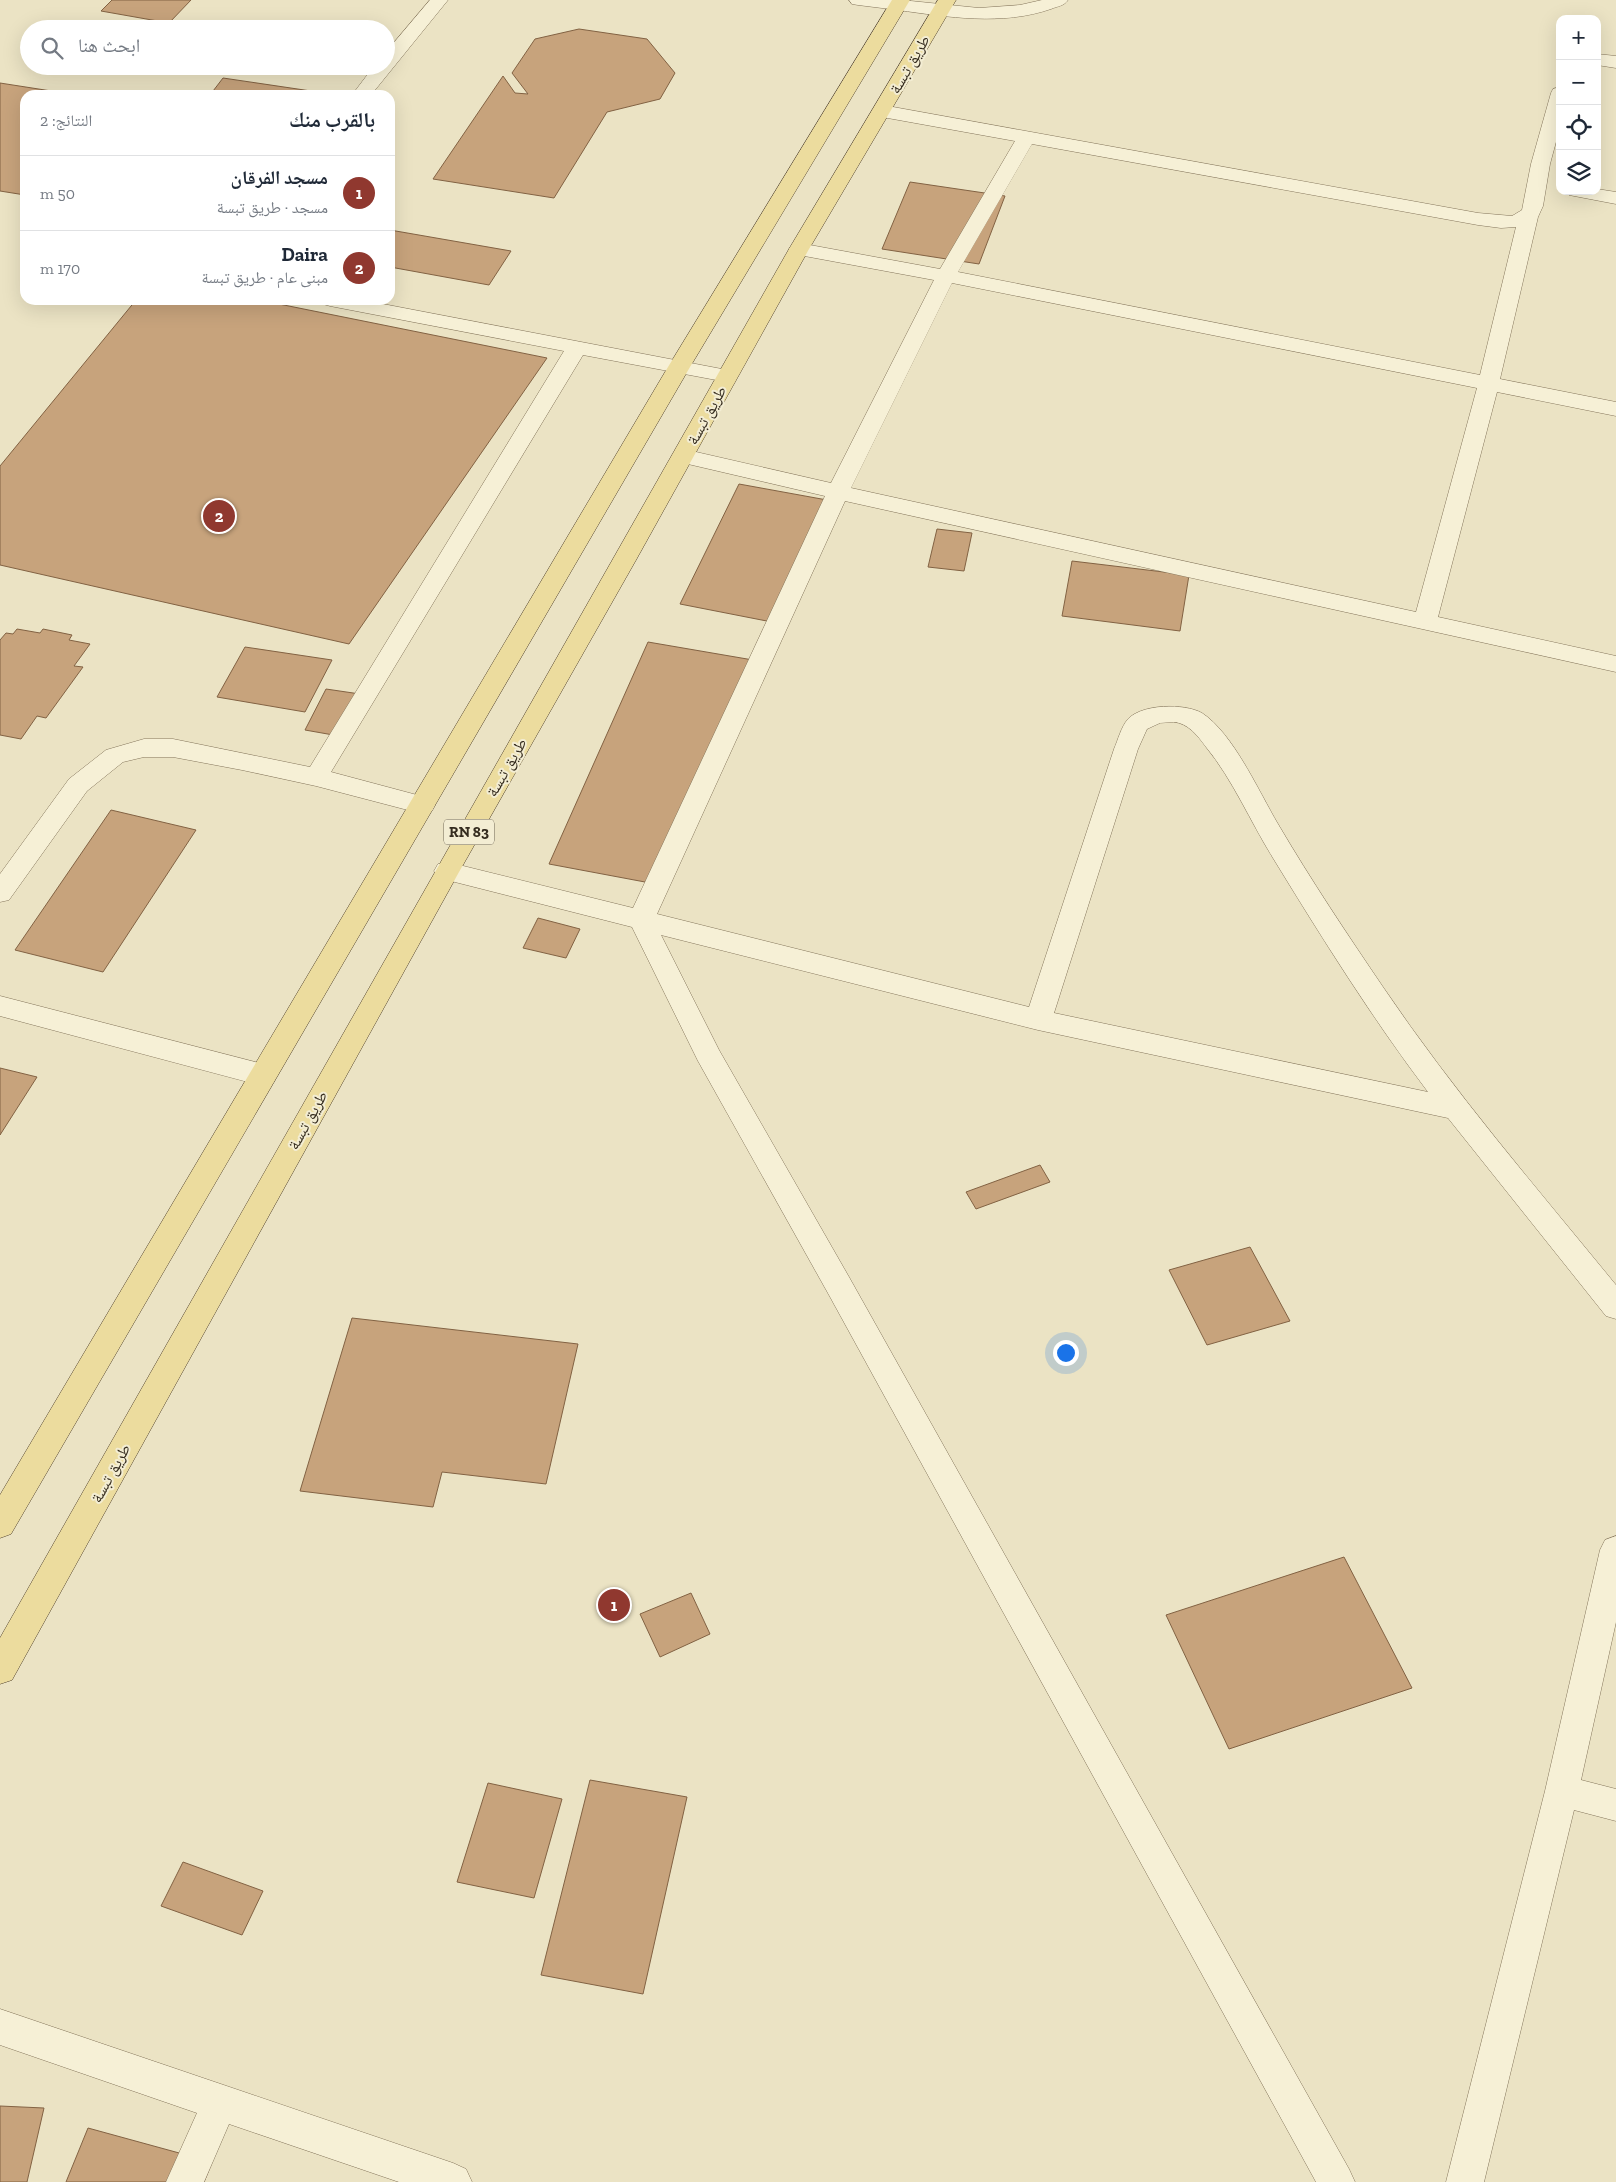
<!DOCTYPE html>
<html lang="ar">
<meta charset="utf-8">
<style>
body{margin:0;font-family:"Zilla Slab","Noto Naskh Arabic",serif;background:#f6f6f7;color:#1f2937;direction:rtl}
.controls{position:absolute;right:15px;top:15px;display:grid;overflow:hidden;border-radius:10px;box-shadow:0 5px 20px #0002}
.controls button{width:45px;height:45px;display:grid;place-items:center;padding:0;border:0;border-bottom:1px solid #e0e1e3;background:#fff;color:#1f2937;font:25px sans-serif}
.you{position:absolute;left:1065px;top:1352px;width:18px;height:18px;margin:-12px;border:4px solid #fff;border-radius:50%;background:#1a73e8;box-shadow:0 0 0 8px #1a73e833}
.badge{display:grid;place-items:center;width:32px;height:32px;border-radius:50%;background:#90382f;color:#fff;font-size:16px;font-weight:700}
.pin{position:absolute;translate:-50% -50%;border:2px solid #fff;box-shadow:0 1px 5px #0006}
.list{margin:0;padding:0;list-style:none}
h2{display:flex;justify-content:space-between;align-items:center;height:65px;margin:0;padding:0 20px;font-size:21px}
h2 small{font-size:16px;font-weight:400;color:#747a83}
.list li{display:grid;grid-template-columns:32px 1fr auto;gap:15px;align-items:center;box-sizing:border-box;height:75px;padding:0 20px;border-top:1px solid #e0e1e3}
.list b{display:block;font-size:19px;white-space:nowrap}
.list p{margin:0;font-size:16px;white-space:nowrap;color:#747a83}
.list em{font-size:16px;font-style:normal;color:#747a83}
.icon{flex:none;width:28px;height:28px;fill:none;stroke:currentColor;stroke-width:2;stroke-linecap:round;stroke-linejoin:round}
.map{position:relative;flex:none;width:1616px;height:2182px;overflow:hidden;direction:ltr}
.search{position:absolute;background:#fff;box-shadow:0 5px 20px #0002;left:20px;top:20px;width:375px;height:55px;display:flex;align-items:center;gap:12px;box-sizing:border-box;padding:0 18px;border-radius:28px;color:#747a83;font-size:19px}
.panel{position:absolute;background:#fff;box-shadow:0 5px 20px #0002;left:20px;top:90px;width:375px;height:215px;border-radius:15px;direction:rtl}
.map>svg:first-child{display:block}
</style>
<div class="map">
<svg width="1616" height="2182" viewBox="0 0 1616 2182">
<rect width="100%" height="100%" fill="#ebe3c4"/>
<g fill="#c7a37c" stroke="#826243">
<polygon points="112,0 191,0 169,23 101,11"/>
<polygon points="579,29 647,39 675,73 660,99 607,112 554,198 433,179 503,76 515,93 528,94 512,73 535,39"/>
<polygon points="223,78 311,91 308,95 210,95"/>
<polygon points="0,83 77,95 25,95 25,195 0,191"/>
<polygon points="910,182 1005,196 979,264 882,249"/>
<polygon points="390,230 511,251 489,285 390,267"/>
<polygon points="136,300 259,300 547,358 349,644 0,565 0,466"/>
<polygon points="739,484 838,502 782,624 680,604"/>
<polygon points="937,529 972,533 964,571 928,567"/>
<polygon points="1072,561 1189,575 1180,631 1062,616"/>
<polygon points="17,629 40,633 43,629 72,635 69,640 90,644 74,666 83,667 46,718 37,716 21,739 0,735 0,640 6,633 13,634"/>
<polygon points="648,642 753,660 661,885 549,864"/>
<polygon points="245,647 332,660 305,712 217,697"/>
<polygon points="326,689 360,694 339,736 305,730"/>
<polygon points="111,810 196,830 103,972 15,950"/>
<polygon points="538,918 580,929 566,958 523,948"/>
<polygon points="0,1068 37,1077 0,1135"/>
<polygon points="1040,1165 1050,1182 976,1209 966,1192"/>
<polygon points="1250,1247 1290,1321 1207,1345 1169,1270"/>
<polygon points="352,1318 578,1344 546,1484 442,1472 433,1507 300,1491"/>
<polygon points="1344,1557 1412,1688 1229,1749 1166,1615"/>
<polygon points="691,1593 710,1634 660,1657 640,1614"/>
<polygon points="590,1780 687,1797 643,1994 541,1975"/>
<polygon points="488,1783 562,1799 534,1898 457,1882"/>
<polygon points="183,1862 263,1891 242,1935 161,1906"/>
<polygon points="0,2106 44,2108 27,2182 0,2182"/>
<polygon points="88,2128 212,2162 204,2182 66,2182"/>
</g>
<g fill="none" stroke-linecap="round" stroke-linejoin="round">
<g stroke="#84755b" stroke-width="1">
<path id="service" d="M901 0 979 8 1020 5 1042 0H1068C1064 6 1058 6 1051 9 1002 26 948 17 898 10L892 9 889 5 892 1Z"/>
</g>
<g stroke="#84755b" stroke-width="1">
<g id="minor">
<polygon points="430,0 448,0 371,95 352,95 374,66 386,66 386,52"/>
<polygon points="849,0 899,0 904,1 907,5 904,9 898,10 858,5 852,4"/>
<polygon points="1597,54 1616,56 1616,68 1597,65"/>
<path d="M1560 87V127L1550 164 1543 206 1538 217 1500 379 1616 402V416L1497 392 1438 617 1616 656V672L845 501 657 914 1029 1007 1114 749C1118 740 1121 727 1128 719 1142 704 1184 703 1202 713 1233 733 1259 792 1278 824 1311 880 1347 934 1383 987 1454 1092 1536 1187 1616 1285V1319L1606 1316 1448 1118 1038 1030 661 935 719 1050 849 1277 1349 2169 1355 2182H1316L829 1295 698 1061 632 927 447 880 438 878 434 871 438 864 447 862 633 908 825 496 675 461 672 456 675 451 683 449 831 483 934 280 799 255 792 253 789 249 792 245 799 243 940 269 1015 141 882 117 875 115 873 111 875 107 882 105 1478 213 1512 216 1522 210 1531 164 1551 93 1553 89ZM1032 144 1478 225 1501 228 1516 227 1480 375 958 272ZM952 283 1477 388 1416 612 851 488ZM1174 722C1188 723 1198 736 1206 747 1233 780 1250 821 1273 858 1322 938 1372 1018 1428 1092L1054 1013 1138 749 1147 729 1160 723Z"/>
<polygon points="1597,189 1616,192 1616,204 1569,195 1566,191 1597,191"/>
<polygon points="320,300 362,300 727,370 734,371 738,376 734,381 727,382 583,355 331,772 432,799 435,805 432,811 423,814 316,786 242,770 173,757 144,757 123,762 87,791 9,900 0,902 0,874 69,779 106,750 144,739 173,739 310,767 564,351 330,306 323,304"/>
<polygon points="0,996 263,1064 273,1067 277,1075 273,1083 263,1086 0,1016"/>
<polygon points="1616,1536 1616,1622 1581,1780 1616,1789 1616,1821 1574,1810 1484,2182 1446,2182 1545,1791 1600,1550 1605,1540"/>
<polygon points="0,2009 453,2163 466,2169 472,2182 399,2182 229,2124 204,2182 166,2182 197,2113 0,2045"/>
</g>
</g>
<g stroke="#52432f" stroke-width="1">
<g id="primary">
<polygon points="892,0 910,0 690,367 11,1534 0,1538 0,1495 668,367"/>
<polygon points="938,0 956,0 809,249 636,560 459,872 12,1680 0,1684 0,1638 789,249"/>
</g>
</g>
<use href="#service" fill="#f6f0d6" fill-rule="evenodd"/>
<use href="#minor" fill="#f6f0d6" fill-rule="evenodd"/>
<use href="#primary" fill="#ecdc9e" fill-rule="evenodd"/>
</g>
<g text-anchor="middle" stroke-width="4" stroke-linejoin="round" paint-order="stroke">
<rect fill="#f3edd3" stroke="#6e6655" stroke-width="1" x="444" y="819.5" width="50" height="25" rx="4"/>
<g font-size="15" font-weight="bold" fill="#352c1f">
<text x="469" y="837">RN 83</text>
</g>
<g font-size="16" fill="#352c1f" stroke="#f3edd3">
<text transform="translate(909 64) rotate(-60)" y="6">طريق تبسة</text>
<text transform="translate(706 415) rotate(-61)" y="6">طريق تبسة</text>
<text transform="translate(506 767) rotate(-60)" y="6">طريق تبسة</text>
<text transform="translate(307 1120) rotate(-61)" y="6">طريق تبسة</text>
<text transform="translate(110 1473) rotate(-61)" y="6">طريق تبسة</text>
</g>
</g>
</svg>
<div class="controls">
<button>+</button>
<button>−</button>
<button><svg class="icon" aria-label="locate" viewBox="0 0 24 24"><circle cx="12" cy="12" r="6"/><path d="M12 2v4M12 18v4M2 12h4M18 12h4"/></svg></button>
<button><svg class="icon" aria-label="layers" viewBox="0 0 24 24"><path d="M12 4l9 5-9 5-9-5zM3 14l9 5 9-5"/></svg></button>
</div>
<div class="you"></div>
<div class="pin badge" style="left:614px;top:1605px">1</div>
<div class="pin badge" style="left:219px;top:516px">2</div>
<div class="search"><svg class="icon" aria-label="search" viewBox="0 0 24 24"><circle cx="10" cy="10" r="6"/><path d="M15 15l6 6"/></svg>ابحث هنا</div>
<section class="panel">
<h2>بالقرب منك<small>النتائج: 2</small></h2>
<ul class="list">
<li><span class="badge">1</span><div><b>مسجد الفرقان</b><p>مسجد · طريق تبسة</p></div><em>50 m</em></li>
<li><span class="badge">2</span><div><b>Daira</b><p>مبنى عام · طريق تبسة</p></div><em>170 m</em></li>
</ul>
</section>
</div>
